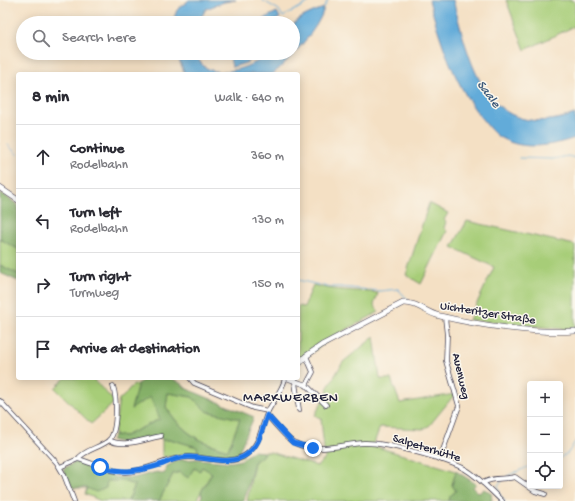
<!DOCTYPE html>
<meta charset="utf-8">
<style>
body{margin:0;font-family:"Gochi Hand",sans-serif;background:#f2f2f3;color:#2b2b33}
.controls{position:absolute;right:12px;bottom:12px;display:grid;overflow:hidden;border-radius:4px;box-shadow:0 2px 10px #0003}
.controls button{width:36px;height:36px;display:grid;place-items:center;padding:0;border:0;border-bottom:1px solid #e1e1e2;background:#fff;color:#2b2b33;font:20px sans-serif}
.stop{position:absolute;width:12px;height:12px;margin:-9px;border:3px solid #1a73e8;border-radius:50%;background:#fff}
.stop.end{background:#1a73e8;border-color:#fff;box-shadow:0 1px 4px #0008}
.list{margin:0;padding:0;list-style:none}
h2{display:flex;justify-content:space-between;align-items:center;height:52px;margin:0;padding:0 16px;font-size:17px}
h2 small{font-size:13px;font-weight:400;color:#7c7c81}
.list li{display:grid;grid-template-columns:26px 1fr auto;gap:12px;align-items:center;box-sizing:border-box;height:64px;padding:0 16px;border-top:1px solid #e1e1e2}
.list b{display:block;font-size:15px;white-space:nowrap}
.list p{margin:0;font-size:13px;white-space:nowrap;color:#7c7c81}
.list em{font-size:13px;font-style:normal;color:#7c7c81}
.icon{flex:none;width:22px;height:22px;fill:none;stroke:currentColor;stroke-width:2;stroke-linecap:round;stroke-linejoin:round}
.map{position:relative;flex:none;width:575px;height:501px;overflow:hidden}
.search{position:absolute;background:#fff;box-shadow:0 2px 10px #0003;left:16px;top:16px;width:284px;height:44px;display:flex;align-items:center;gap:10px;box-sizing:border-box;padding:0 14px;border-radius:22px;color:#7c7c81;font-size:15px}
.panel{position:absolute;background:#fff;box-shadow:0 2px 10px #0003;left:16px;top:72px;width:284px;height:308px;border-radius:4px}
.map>svg:first-child{display:block}
</style>
<div class="map">
<svg width="575" height="501" viewBox="0 0 575 501">
<rect width="100%" height="100%" fill="#fbf7ec"/>
<filter id="ink" filterUnits="userSpaceOnUse"><feTurbulence type="fractalNoise" baseFrequency=".025" numOctaves="2"/><feDisplacementMap in="SourceGraphic" scale="8" xChannelSelector="R" yChannelSelector="G"/><feConvolveMatrix kernelMatrix="1 2 1 2 8 2 1 2 1" color-interpolation-filters="sRGB"/></filter>
<filter id="wash" filterUnits="userSpaceOnUse"><feTurbulence type="fractalNoise" baseFrequency=".012" numOctaves="4" result="noise"/><feDisplacementMap in="SourceGraphic" scale="16" xChannelSelector="R" yChannelSelector="G"/><feGaussianBlur stdDeviation="0.9" result="paint"/><feColorMatrix in="noise" values="0 0 0 0 0 0 0 0 0 0 0 0 0 0 0 0 0 1.4 0 .05"/><feComposite in="paint" operator="in"/></filter>
<g filter="url(#wash)">
<rect width="100%" height="100%" fill="#f4e0c4"/>
<g fill="#a7cd78" stroke="#64785a">
<polygon points="506,0 571,0 575,2 575,26 525,50"/>
<polygon points="429,203 448,213 444,220 446,222 444,228 447,231 421,284 406,275"/>
<polygon points="467,221 575,245 575,328 563,329 469,320 494,267 452,247"/>
<polygon points="0,239 18,249 18,274 0,265"/>
<path d="M313 285C334 291 357 290 378 293L374 305 379 312 338 334 298 362V306L304 307Z"/>
<polygon points="374,337 380,379 391,379 400,403 455,394 429,426 423,429 380,427 374,443 377,447 456,471 452,485 456,491 450,496 449,501 247,501 254,462 262,456 264,452 270,452 317,466 325,459 321,419 315,415 328,390 327,389 343,362"/>
<polygon points="65,378 92,378 115,402 91,424 55,388"/>
<path d="M138 384 132 408 150 397 160 419 125 436 114 435 119 399C128 396 126 386 138 384Z"/>
<path d="M168 393 192 397 206 411 240 419 228 450C198 441 184 434 166 407Z"/>
<polygon points="162,440 173,440 198,447 198,454 164,457 162,456"/>
<polygon points="202,467 212,472 196,501 159,501 173,474"/>
<polygon points="118,480 135,485 128,501 101,501 85,494 87,488 92,489 107,481"/>
</g>
<g fill="#85b068" stroke="#546952" fill-rule="evenodd">
<polygon points="0,192 18,205 18,249 0,239"/>
<polygon points="0,265 18,274 18,281 0,273"/>
<path d="M145 378C164 378 173 375 187 389L254 417 239 451 244 455C228 462 214 456 198 454L197 447 173 440H162L160 437 126 444 111 440 114 435 125 436 160 419 150 397 131 409 138 384ZM168 393 192 397 206 411 240 419 228 450C197 441 184 434 166 407Z"/>
<polygon points="253,451 264,452 262,456 254,462 244,501 199,501 202,496 201,492 212,473 202,467 200,471 194,468 188,478 179,472 173,474 159,501 128,501 135,485 122,481 107,481 106,488 96,492 87,488 72,488 63,469 77,461 111,473 113,477 133,478 157,472 164,474 167,466 179,460 197,459 231,462 241,460"/>
<polygon points="456,471 476,484 473,487 479,493 484,489 491,493 492,501 449,501 450,496 456,491 452,485"/>
</g>
<g fill="#62abd9" stroke="#42668a">
<polygon points="189,0 236,0 224,2 206,9 198,23 172,23 177,10"/>
<path d="M429 0H453C471 67 487 144 575 114V138C551 146 524 151 501 138 493 134 488 126 482 119 454 83 441 43 429 0Z"/>
<path d="M324 8C319 29 290 59 273 74H185L176 53H196C204 82 239 71 258 61 261 59 264 55 268 54 274 51 286 53 293 53 293 45 290 31 294 24 297 18 317 10 324 8Z"/>
<polygon points="277,12 280,18 270,23 255,23"/>
<polygon points="229,53 262,53 246,63 232,67"/>
</g>
<g fill="none" stroke-linecap="round" stroke-linejoin="round">
<g stroke="#62abd9" stroke-width="1">
<polyline points="262,0 279,10 283,17 286,15"/>
<polyline points="324,8 328,0"/>
<polyline points="288,14 313,0"/>
<polyline points="8,145 18,155"/>
<polyline points="519,158 553,159 568,156 575,158"/>
<polyline points="298,280 328,287 340,287 380,291 398,289 409,301"/>
<polyline points="560,458 568,453 575,442"/>
<polyline points="507,476 530,466"/>
<polyline points="502,481 498,486 500,495 505,501"/>
</g>
</g>
</g>
<g filter="url(#ink)">
<g fill="none" stroke-linecap="round" stroke-linejoin="round">
<g stroke="#423e50" stroke-width="5.5">
<g id="minor">
<polyline points="306,356 313,372 306,385"/>
<polyline points="190,378 194,383 253,408 268,411"/>
<polyline points="289,379 306,385 326,405"/>
<polyline points="295,382 299,410"/>
<polyline points="0,401 57,463 64,475 74,501"/>
<path d="M267 415C272 421 289 441 295 443 316 454 342 444 364 443 385 442 446 459 465 469 479 477 490 490 502 501"/>
<path d="M109 440C123 448 145 439 161 436"/>
<path d="M78 459C84 450 99 448 108 441 118 433 117 398 113 386"/>
<polyline points="442,460 442,453 459,406 446,361 447,335 445,317"/>
<path d="M60 467 78 459C93 463 108 472 125 472 147 472 165 458 187 457 206 456 230 467 247 454 261 443 261 427 268 411 274 400 282 390 285 379"/>
<path d="M483 483C494 476 504 480 515 477L535 491 545 494"/>
</g>
</g>
<g stroke="#423e50" stroke-width="6">
<g id="major">
<polyline points="0,188 18,200"/>
<path d="M298 365 306 356 322 345 403 303C417 302 426 313 440 316 477 325 538 334 575 331"/>
<polyline points="284,378 290,378"/>
</g>
</g>
<use href="#minor" stroke="#fff" stroke-width="4"/>
<use href="#major" stroke="#fff" stroke-width="5"/>
</g>
</g>
<g fill="none" stroke-linecap="round" stroke-linejoin="round" filter="url(#ink)">
<path stroke="#1a73e8" stroke-width="5" d="M100 467C122 474 141 471 163 464 171 460 180 457 189 457 207 457 230 466 246 455 260 445 262 430 267 415L293 443 313 448"/>
</g>
<g text-anchor="middle" stroke-width="3" stroke-linejoin="round" paint-order="stroke">
<g font-size="12" fill="#22223b" stroke="#fbf7ec">
<text transform="translate(488 312) rotate(9)" y="4">Uichteritzer Straße</text>
<text transform="translate(462 376) rotate(77)" y="4">Auenweg</text>
<text transform="translate(427 447) rotate(17)" y="4">Salpeterhütte</text>
</g>
<g font-size="13" font-style="italic" fill="#3c597a" stroke="#fbf7ec">
<text transform="translate(490 93) rotate(53)" y="5">Saale</text>
</g>
<g font-size="14" letter-spacing="1" fill="#22223b" stroke="#fbf7ec">
<text x="291" y="401">MARKWERBEN</text>
</g>
</g>
</svg>
<div class="controls">
<button>+</button>
<button>−</button>
<button><svg class="icon" aria-label="locate" viewBox="0 0 24 24"><circle cx="12" cy="12" r="6"/><path d="M12 2v4M12 18v4M2 12h4M18 12h4"/></svg></button>
</div>
<div class="stop" style="left:100px;top:467px"></div>
<div class="stop end" style="left:313px;top:448px"></div>
<div class="search"><svg class="icon" aria-label="search" viewBox="0 0 24 24"><circle cx="10" cy="10" r="6"/><path d="M15 15l6 6"/></svg>Search here</div>
<section class="panel">
<h2>8 min<small>Walk · 640 m</small></h2>
<ul class="list">
<li><svg class="icon" aria-label="ahead" viewBox="0 0 24 24"><path d="M12 20V5M6 11l6-6 6 6"/></svg><div><b>Continue</b><p>Rodelbahn</p></div><em>360 m</em></li>
<li><svg class="icon" aria-label="left" viewBox="0 0 24 24"><path d="M17 20v-9H6M10 6l-5 5 5 5"/></svg><div><b>Turn left</b><p>Rodelbahn</p></div><em>130 m</em></li>
<li><svg class="icon" aria-label="right" viewBox="0 0 24 24"><path d="M7 20v-9h11M14 6l5 5-5 5"/></svg><div><b>Turn right</b><p>Turmweg</p></div><em>150 m</em></li>
<li><svg class="icon" aria-label="arrive" viewBox="0 0 24 24"><path d="M6 21V4h12l-3 4 3 4H6"/></svg><div><b>Arrive at destination</b></div></li>
</ul>
</section>
</div>
